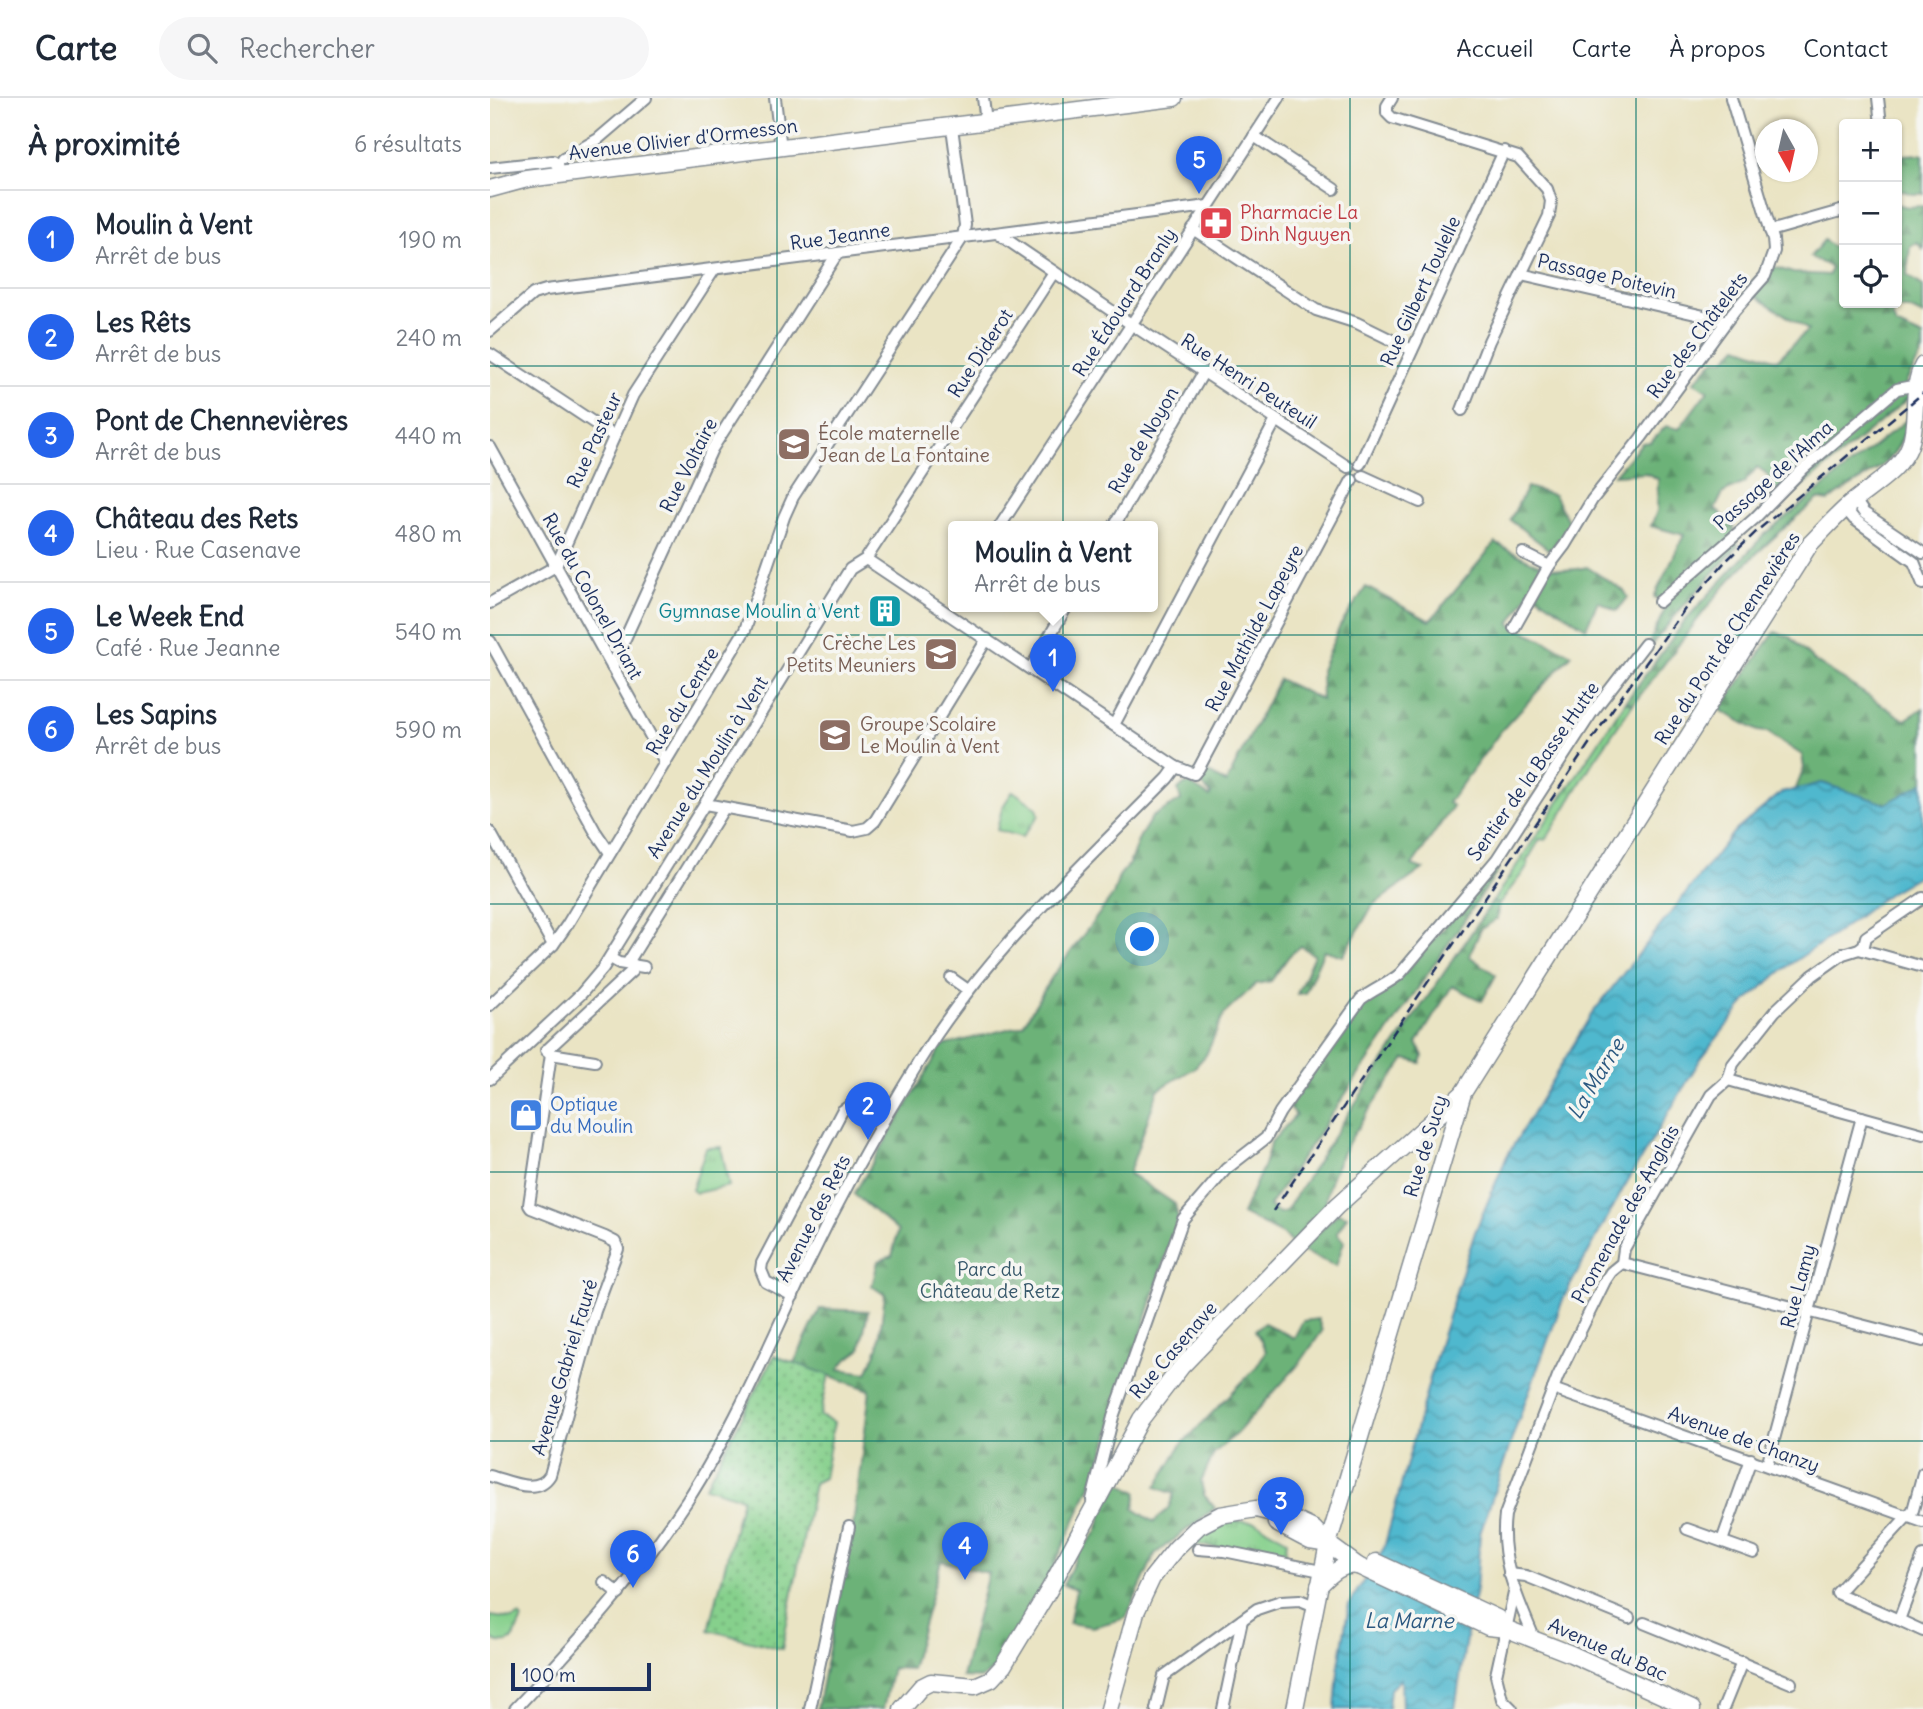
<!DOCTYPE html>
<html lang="fr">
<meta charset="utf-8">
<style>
body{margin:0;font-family:Delius,sans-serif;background:#f6f6f7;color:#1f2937}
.controls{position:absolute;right:21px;top:21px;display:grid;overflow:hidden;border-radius:7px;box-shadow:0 2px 5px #0004}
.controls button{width:63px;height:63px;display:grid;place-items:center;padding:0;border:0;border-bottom:2px solid #e0e1e3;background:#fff;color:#1f2937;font:35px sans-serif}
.compass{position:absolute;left:1265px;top:21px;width:63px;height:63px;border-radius:50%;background:#fff;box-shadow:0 2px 5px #0004;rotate:172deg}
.scale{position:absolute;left:21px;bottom:18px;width:140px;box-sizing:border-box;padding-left:7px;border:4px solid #1b2f5e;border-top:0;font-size:19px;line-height:24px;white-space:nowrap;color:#1b2f5e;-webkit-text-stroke:5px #f6f6f2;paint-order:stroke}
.you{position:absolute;left:653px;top:842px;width:24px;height:24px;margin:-18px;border:5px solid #fff;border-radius:50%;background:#1a73e8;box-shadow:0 0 0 10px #1a73e833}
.badge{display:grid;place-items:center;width:46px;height:46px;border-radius:50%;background:#2563eb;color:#fff;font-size:23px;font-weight:700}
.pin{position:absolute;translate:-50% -58px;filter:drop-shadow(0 2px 4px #0008)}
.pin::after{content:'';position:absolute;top:37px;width:24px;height:21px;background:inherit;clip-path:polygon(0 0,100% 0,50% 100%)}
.popup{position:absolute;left:458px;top:423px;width:210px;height:91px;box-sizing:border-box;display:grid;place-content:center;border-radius:7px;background:#fff;filter:drop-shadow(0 2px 5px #0005);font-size:23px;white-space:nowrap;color:#747a83}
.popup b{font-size:26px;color:#1f2937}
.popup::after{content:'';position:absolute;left:50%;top:100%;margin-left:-14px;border:14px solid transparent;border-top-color:#fff}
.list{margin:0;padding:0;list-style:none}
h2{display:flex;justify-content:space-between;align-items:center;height:91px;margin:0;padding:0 28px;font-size:30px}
h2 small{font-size:23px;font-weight:400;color:#747a83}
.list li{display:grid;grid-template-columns:46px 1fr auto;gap:21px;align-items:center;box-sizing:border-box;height:98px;padding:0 28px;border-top:2px solid #e0e1e3}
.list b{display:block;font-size:26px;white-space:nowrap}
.list p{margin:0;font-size:23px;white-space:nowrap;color:#747a83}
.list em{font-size:23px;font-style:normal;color:#747a83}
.icon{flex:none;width:38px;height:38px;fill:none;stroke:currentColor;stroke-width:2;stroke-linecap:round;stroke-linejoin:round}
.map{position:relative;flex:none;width:1433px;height:1611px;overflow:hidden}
header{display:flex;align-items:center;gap:42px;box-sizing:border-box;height:98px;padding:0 35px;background:#fff;border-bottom:2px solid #e0e1e3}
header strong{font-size:33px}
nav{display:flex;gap:38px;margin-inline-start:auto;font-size:24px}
.search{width:490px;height:63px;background:#f6f6f7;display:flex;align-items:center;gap:18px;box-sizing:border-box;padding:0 24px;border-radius:38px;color:#747a83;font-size:26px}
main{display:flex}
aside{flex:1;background:#fff}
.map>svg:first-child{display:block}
</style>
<header>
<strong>Carte</strong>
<div class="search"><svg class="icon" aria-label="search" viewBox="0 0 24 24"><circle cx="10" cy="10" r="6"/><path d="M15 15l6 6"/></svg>Rechercher</div>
<nav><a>Accueil</a><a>Carte</a><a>À propos</a><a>Contact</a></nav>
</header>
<main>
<aside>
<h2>À proximité<small>6 résultats</small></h2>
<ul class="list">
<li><span class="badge">1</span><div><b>Moulin à Vent</b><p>Arrêt de bus</p></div><em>190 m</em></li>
<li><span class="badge">2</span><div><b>Les Rêts</b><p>Arrêt de bus</p></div><em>240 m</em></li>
<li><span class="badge">3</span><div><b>Pont de Chennevières</b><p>Arrêt de bus</p></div><em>440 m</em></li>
<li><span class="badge">4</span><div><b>Château des Rets</b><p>Lieu · Rue Casenave</p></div><em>480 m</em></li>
<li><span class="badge">5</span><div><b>Le Week End</b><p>Café · Rue Jeanne</p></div><em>540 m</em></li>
<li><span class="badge">6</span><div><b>Les Sapins</b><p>Arrêt de bus</p></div><em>590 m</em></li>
</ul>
</aside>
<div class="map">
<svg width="1433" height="1611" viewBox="0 0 1433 1611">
<defs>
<pattern id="grass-tufts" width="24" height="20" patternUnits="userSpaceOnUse" patternTransform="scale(1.75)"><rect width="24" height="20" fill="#86d08c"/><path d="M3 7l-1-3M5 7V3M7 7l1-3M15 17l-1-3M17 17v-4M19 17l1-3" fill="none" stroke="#6da976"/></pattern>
<pattern id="forest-firs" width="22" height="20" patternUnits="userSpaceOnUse" patternTransform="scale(1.75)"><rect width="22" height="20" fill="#6cb278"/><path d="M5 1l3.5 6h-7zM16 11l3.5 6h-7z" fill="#589166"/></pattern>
<pattern id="garden-dots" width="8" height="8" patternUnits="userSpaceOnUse" patternTransform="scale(1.75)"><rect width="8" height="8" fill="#86d08c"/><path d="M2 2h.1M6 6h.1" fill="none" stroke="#6da976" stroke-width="1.8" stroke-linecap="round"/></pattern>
<pattern id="water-waves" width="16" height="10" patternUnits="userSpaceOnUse" patternTransform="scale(1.75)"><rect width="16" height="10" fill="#50b8ce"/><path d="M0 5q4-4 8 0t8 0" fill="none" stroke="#4296aa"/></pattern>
</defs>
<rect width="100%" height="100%" fill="#f6f6f2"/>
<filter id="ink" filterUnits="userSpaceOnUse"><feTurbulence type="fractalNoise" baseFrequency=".0143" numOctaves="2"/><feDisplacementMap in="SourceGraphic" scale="14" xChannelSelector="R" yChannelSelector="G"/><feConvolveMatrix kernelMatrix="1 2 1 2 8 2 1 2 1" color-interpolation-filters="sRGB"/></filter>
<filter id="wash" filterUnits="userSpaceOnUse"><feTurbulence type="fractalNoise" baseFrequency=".00686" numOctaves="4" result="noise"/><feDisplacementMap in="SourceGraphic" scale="28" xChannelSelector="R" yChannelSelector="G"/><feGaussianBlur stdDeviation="1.57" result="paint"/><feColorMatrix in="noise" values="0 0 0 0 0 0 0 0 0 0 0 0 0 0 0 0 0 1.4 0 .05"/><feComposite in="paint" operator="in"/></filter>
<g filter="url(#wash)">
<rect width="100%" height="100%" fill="#eae4c4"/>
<g fill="url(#grass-tufts)" stroke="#508075" stroke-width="2">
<polygon points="1136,603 1143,606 1101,667 1056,742 1050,741 1037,763 1038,768 1008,807 1003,803"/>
<polygon points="523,693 547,710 549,717 532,739 507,732 512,710"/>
<polygon points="231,1049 239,1088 206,1095 202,1092 216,1050"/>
<polygon points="741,1423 765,1424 797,1442 795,1460 705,1446 709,1438"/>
<path d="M0 1518 22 1521 29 1518 32 1521 23 1541C15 1547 6 1545 0 1538Z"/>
</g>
<g fill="url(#forest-firs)" stroke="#44706b" stroke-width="2">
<polygon points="1433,56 1433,96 1422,96 1407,91 1407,76 1413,57"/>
<polygon points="1407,106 1418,109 1433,108 1433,151 1427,144 1420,148 1417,177 1433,188 1433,218 1419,211 1406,211 1402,217 1406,227 1433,239 1433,254 1416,284 1419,300 1294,404 1276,375 1267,369 1254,385 1233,395 1225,411 1243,425 1248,448 1189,513 1154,556 1177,507 1164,499 1194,437 1161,428 1167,413 1168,381 1156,375 1124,377 1152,345 1161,344 1176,328 1189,331 1218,292 1204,284 1225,261 1236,261 1248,248 1287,262 1318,232 1264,197 1276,184 1284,169 1303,175 1339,177 1341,169 1320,159 1334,142 1354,157 1354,205 1407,205"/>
<path d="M1419 320C1407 372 1377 374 1338 403L1328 401C1298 427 1268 452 1240 482 1205 521 1177 565 1143 606L1136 603 1198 519 1274 437Z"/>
<polygon points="1037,389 1064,397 1083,432 1070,453 1058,451 1020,422"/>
<path d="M1005 445C1035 460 1062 479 1097 469L1134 493 1138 499 1127 513 1108 503 1096 530 1040 493 1020 526 1082 556 1011 633 958 705 963 708 922 767 933 771 883 807 853 858 834 852 815 895 807 896 824 857 811 848 799 858 781 883 766 886 734 916 716 957 704 970 668 992 639 1075 685 1106 688 1120 608 1372 564 1468 506 1569 492 1580 472 1579 498 1475 451 1463 421 1571 402 1570 393 1611H327L363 1428 380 1292 304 1265 330 1211 378 1213 370 1252 355 1263 349 1271 377 1275 388 1250 395 1197 382 1188 388 1163 402 1158 408 1133 364 1096 452 948 533 927 562 879 623 797 629 778 639 766 649 740 662 719 691 702 688 692 695 686H700L720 699 721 696 711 686 714 672 736 685 789 581 832 602 831 572 850 528 876 489 940 523Z"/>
<polygon points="1285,534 1300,539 1323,562 1415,622 1433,610 1433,685 1396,707 1332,685 1305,693 1314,670 1312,657 1277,634 1268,633 1230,612"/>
<path d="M1004 771 1008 773 779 1108 789 1115 796 1113 860 1013 1003 803 1008 807 1007 821 991 831 979 858 1006 877 992 903 962 888 927 945 933 958 931 965 915 961C892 995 835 1067 836 1106L802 1146 794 1137 752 1116 774 1067 781 1044 806 1017 799 1009 837 954 857 934 875 904 914 876Z"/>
<polygon points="848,1115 857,1118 847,1135 854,1144 846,1168 811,1153"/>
<polygon points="828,1221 832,1233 810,1265 747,1335 724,1355 711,1384 714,1397 725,1410 665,1456 636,1520 603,1529 579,1525 586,1492 573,1487 589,1454 607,1434 614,1408 630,1385 647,1394 644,1411 664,1424 678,1411 684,1396 666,1389 691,1347 765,1271 776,1253 765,1232 774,1225 804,1240 813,1223"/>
</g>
<polygon fill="url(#garden-dots)" stroke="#508075" stroke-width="2" points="284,1258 339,1277 330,1318 344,1324 334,1380 324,1385 292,1551 219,1532 252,1400 215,1389"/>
<polygon fill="url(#water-waves)" stroke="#367496" stroke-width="2" points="1332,685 1396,706 1433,685 1433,775 1399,795 1352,831 1299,867 1256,903 1210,962 1133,1091 1074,1199 1026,1329 990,1436 986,1492 979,1521 965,1611 912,1611 911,1581 900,1591 898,1611 845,1611 848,1573 859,1506 894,1450 949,1247 985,1134 1017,1058 1101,917 1243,735 1291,695"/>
</g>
<g filter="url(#ink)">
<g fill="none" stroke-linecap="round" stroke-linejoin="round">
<g stroke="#828a91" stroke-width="14">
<g id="street">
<polyline points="285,0 291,51"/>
<polyline points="493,0 496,24"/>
<polyline points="902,0 897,8 897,15 902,20 1028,59 1057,91 1061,103 1059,118 999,243 972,312"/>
<polyline points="1388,0 1391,26"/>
<polyline points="764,38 844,91"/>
<polyline points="73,61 108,41 156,0"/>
<polyline points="0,70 63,63 68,66 69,77"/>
<polyline points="703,131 826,212 867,225 922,252"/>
<polyline points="1280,133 1354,112"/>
<polyline points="507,135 641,226 858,369"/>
<polyline points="1031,176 1236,223"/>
<polyline points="0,233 43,196 56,192 718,108"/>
<polyline points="0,256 124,338"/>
<polyline points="0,349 175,664"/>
<polyline points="870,366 1014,53"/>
<polyline points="873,378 930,404"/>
<polyline points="1365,402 1374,415 1433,455"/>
<polyline points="1355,410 1364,421 1424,464 1433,486"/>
<polyline points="510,428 789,0"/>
<polyline points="624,428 713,275"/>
<polyline points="1033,455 1059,468"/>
<polyline points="376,461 686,669 704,676 709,670 862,382"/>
<polyline points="1169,504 1264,421 1313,371 1407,291 1427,287"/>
<polyline points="0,505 66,468 143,297 224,172"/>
<polyline points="1024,530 1059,468 1075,447 1102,402 1151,340 1244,213 1275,178 1284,153 1283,141 1241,0"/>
<polyline points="0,543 105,733 120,755"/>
<polyline points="122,569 222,351 347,156"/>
<polyline points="541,570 577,508"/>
<polyline points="624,627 786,322"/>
<polyline points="215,706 363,733 377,730 385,723 497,541"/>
<polyline points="0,734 63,847"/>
<polyline points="1369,851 1433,869"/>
<polyline points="120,860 129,865 154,869"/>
<polyline points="137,866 234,710"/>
<polyline points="461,880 478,892"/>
<polyline points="0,907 63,847 77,827 255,532 294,419 303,399 473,139 475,127 462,29"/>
<polyline points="56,952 61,956 105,963"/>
<polyline points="57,952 143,872 144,867"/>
<polyline points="0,981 91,896 113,870 360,471 376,461 564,174"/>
<polyline points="1238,982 1433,1036"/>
<polyline points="1132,1165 1433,1243"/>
<polyline points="303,1198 276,1184 271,1172 272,1165 352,1013 362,1006 376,1013"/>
<polyline points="1063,1291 1433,1424"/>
<polyline points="1277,1367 1372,1019"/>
<polyline points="1433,1375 1423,1412 1347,1495 1409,1522 1433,1458"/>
<path d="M0 1378C19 1383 47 1398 60 1377L105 1213 128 1151 125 1144 115 1139 41 1110 39 1107 61 956"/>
<path d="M602 1402 623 1319 693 1121 736 1071 776 1040 790 1014 871 901C884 891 898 886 910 876L1007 761 1101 616 1155 546"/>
<polyline points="1197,1431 1264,1455"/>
<polyline points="1232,1443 1261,1361"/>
<polyline points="708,1451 734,1453 831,1473"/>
<polyline points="1019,1476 1036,1478 1139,1520"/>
<polyline points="114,1484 129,1496"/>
<polyline points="1409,1522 1433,1533"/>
<polyline points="1154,1525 1301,1585"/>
<path d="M1045 1542C1028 1501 1009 1463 1015 1417L1068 1278 1115 1183 1121 1174 1132 1165 1134 1151 1221 997 1238 982 1243 966 1285 913 1322 878 1353 856 1369 851 1374 847 1376 839 1433 800"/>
<path d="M25 1611C87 1545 147 1479 197 1403 240 1336 274 1260 307 1188 343 1111 384 1036 428 965 495 856 590 770 678 680L686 669"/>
<polyline points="320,1611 359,1429"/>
<polyline points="666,1611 674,1578 767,1511 791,1503 810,1502 827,1509"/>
<polyline points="733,1611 752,1522"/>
<polyline points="1022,1611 1012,1601 1006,1577 1024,1495"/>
<polyline points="1233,1611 1252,1564"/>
</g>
</g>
<g stroke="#828a91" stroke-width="19">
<g id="secondary">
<polyline points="0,91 37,81 684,0"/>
<polyline points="786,1425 820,1443 839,1446"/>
<polyline points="886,1464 1007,1520 1017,1531"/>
<path d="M829 1488C841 1476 851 1465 868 1468"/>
<polyline points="412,1611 431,1589 441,1584 485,1588 501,1581 513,1568 559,1492 651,1321 691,1269 847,1108 971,997"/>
<polyline points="619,1611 646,1514 662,1480 686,1450 709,1428 730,1417 766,1411 798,1419 824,1431 838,1446 868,1468 998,1529 1017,1531 1081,1556 1202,1611"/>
<path d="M805 1611 838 1446 973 995 1320 446C1333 433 1345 419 1359 407 1378 390 1411 373 1420 347 1429 322 1420 291 1433 267"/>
</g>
</g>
<use href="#street" stroke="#fff" stroke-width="10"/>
<use href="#secondary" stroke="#fff" stroke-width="16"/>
<polyline stroke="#1b2f5e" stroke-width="2.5" stroke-dasharray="10 5" stroke-linecap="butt" points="783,1113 1122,612 1197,508 1234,465 1268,432 1433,295"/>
</g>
</g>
<path fill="none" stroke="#0f766e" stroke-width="2" stroke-opacity="0.55" d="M287 0V1611M573 0V1611M860 0V1611M1146 0V1611M0 268H1433M0 537H1433M0 806H1433M0 1074H1433M0 1343H1433"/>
<defs>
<g id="pharmacy-square" transform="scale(1.75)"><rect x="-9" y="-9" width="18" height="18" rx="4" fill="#e0444e" stroke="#f6f6f2"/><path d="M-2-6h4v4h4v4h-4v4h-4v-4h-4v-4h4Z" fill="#fff"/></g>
<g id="school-square" transform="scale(1.75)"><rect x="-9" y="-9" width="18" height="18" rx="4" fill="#8d6e63" stroke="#f6f6f2"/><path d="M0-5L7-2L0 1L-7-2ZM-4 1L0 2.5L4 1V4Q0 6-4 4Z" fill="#fff"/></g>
<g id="building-square" transform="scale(1.75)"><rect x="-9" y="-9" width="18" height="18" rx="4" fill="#0f9aa8" stroke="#f6f6f2"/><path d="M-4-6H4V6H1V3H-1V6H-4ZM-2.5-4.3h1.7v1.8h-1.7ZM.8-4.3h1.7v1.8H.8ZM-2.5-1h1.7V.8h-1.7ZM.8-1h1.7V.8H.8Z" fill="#fff"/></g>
<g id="shop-square" transform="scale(1.75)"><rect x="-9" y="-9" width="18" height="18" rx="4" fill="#3f7fe0" stroke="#f6f6f2"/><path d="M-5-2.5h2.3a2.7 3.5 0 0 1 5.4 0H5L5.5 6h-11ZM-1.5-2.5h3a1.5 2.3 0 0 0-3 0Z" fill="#fff"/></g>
</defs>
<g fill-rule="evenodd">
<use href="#pharmacy-square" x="726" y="125"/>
<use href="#school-square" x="304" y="346"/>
<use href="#building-square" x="395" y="513"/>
<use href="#school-square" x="451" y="556"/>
<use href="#school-square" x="345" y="637"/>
<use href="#shop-square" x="36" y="1017"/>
</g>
<g text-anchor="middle" stroke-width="7" stroke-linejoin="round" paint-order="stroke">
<g font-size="19" fill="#1b2f5e" stroke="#f6f6f2">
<text transform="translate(193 41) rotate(-7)" y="7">Avenue Olivier d'Ormesson</text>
<text transform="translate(350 138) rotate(-8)" y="7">Rue Jeanne</text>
<text transform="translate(1117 178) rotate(13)" y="7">Passage Poitevin</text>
<text transform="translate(930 193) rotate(-65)" y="7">Rue Gilbert Toulelle</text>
<text transform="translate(634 204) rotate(-57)" y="7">Rue Édouard Branly</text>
<text transform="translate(1207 237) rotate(-53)" y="7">Rue des Châtelets</text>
<text transform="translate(490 255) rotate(-57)" y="7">Rue Diderot</text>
<text transform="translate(759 283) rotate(33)" y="7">Rue Henri Peuteuil</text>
<text transform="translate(104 342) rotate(-65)" y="7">Rue Pasteur</text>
<text transform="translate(653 342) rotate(-60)" y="7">Rue de Noyon</text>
<text transform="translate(198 367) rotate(-63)" y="7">Rue Voltaire</text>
<text transform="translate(1283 377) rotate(-42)" y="7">Passage de l'Alma</text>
<text transform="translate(103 498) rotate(61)" y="7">Rue du Colonel Driant</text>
<text transform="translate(764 530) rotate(-62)" y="7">Rue Mathilde Lapeyre</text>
<text transform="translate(1237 540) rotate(-57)" y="7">Rue du Pont de Chennevières</text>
<text transform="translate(192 603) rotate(-59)" y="7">Rue du Centre</text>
<text transform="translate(217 669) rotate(-58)" y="7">Avenue du Moulin à Vent</text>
<text transform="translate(1043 673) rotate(-55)" y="7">Sentier de la Basse Hutte</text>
<text transform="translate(935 1048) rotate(-73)" y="7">Rue de Sucy</text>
<text transform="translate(1135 1116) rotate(-61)" y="7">Promenade des Anglais</text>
<text transform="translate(323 1120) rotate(-63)" y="7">Avenue des Rets</text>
<text transform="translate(1308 1188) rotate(-75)" y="7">Rue Lamy</text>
<text transform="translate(683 1252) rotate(-49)" y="7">Rue Casenave</text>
<text transform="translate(74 1269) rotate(-73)" y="7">Avenue Gabriel Fauré</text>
<text transform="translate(1254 1341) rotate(20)" y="7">Avenue de Chanzy</text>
<text transform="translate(1118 1551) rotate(24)" y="7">Avenue du Bac</text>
</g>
<g font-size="19" fill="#be3a42" stroke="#f6f6f2" text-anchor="start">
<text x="750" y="121">Pharmacie La<tspan x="750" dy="22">Dinh Nguyen</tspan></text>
</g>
<g font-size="19" fill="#785e54" stroke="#f6f6f2" text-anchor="start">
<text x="328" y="342">École maternelle<tspan x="328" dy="22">Jean de La Fontaine</tspan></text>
<text x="426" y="552" text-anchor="end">Crèche Les<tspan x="426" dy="22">Petits Meuniers</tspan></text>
<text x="370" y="633">Groupe Scolaire<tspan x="370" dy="22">Le Moulin à Vent</tspan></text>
</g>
<g font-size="19" fill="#0d838f" stroke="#f6f6f2" text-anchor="end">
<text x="370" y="520">Gymnase Moulin à Vent</text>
</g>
<g font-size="19" fill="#366cbe" stroke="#f6f6f2" text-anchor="start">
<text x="60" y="1013">Optique<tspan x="60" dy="22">du Moulin</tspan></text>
</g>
<g font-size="19" fill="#36576a" stroke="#f6f6f2">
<text x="500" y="1178">Parc du<tspan x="500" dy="22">Château de Retz</tspan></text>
</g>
<g font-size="21" font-style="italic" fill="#2b5880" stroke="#f6f6f2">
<text transform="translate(1106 981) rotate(-59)" y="7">La Marne</text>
<text x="919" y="1530">La Marne</text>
</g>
</g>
</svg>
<div class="controls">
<button>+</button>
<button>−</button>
<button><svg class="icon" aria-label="locate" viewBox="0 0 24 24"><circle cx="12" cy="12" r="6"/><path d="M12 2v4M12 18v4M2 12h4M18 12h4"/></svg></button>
</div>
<svg class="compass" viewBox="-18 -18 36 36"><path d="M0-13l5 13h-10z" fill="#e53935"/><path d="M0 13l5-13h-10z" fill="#747a83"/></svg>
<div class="scale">100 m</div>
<div class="you"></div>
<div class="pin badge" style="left:563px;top:594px">1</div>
<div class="popup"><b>Moulin à Vent</b>Arrêt de bus</div>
<div class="pin badge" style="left:378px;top:1042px">2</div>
<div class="pin badge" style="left:791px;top:1437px">3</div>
<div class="pin badge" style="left:475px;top:1482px">4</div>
<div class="pin badge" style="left:709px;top:96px">5</div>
<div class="pin badge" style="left:143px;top:1490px">6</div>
</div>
</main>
